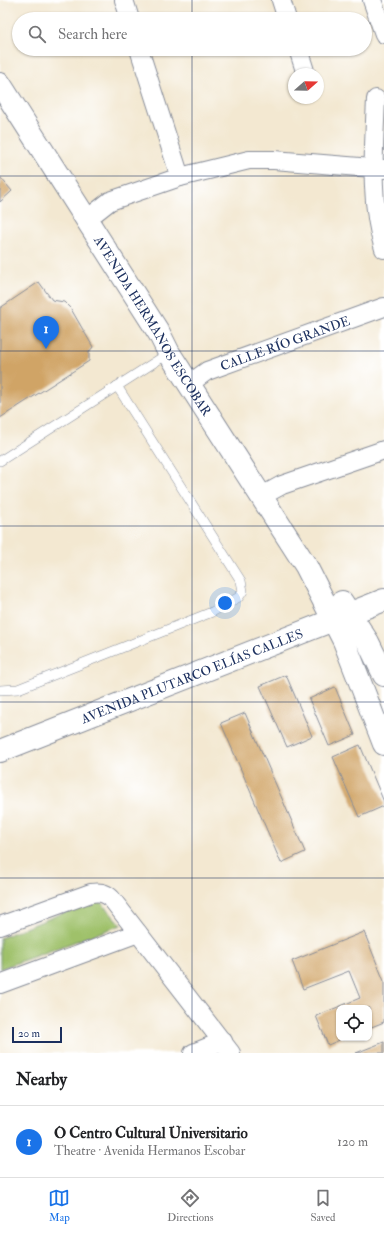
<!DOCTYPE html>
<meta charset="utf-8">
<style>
body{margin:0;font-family:"IM FELL Double Pica",serif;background:#f2f2f2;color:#202124}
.controls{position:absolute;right:12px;bottom:12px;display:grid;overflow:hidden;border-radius:8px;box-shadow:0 1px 3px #0004}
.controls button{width:36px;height:36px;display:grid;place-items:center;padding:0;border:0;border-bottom:1px solid #e0e0e0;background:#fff;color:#202124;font:20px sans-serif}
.compass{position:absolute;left:288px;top:68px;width:36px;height:36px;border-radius:50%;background:#fff;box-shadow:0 1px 3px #0004;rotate:70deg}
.scale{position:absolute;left:12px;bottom:10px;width:50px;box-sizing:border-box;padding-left:4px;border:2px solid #1b2f5e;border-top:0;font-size:11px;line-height:14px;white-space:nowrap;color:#1b2f5e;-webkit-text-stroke:3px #fff;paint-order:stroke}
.you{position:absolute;left:225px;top:603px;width:14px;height:14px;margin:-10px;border:3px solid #fff;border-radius:50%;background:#1a73e8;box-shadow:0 0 0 6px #1a73e833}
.badge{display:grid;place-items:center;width:26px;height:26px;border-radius:50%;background:#1a73e8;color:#fff;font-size:13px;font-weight:700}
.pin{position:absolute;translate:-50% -33px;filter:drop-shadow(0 1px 2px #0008)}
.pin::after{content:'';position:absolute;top:21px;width:14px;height:12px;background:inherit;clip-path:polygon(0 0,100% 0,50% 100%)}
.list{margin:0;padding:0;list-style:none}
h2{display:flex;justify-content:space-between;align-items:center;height:52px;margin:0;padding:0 16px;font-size:17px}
h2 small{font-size:13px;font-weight:400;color:#757577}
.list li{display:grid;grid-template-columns:26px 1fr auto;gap:12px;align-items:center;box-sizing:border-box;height:72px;padding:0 16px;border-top:1px solid #e0e0e0}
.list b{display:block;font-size:15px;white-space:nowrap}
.list p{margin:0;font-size:13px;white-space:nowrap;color:#757577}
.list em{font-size:13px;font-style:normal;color:#757577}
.icon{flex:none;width:22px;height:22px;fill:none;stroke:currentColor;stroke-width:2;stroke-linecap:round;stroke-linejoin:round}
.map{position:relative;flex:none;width:384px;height:1053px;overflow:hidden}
.search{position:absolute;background:#fff;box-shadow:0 1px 3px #0004;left:12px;right:12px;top:12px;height:44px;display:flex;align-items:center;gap:10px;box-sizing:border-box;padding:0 14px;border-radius:22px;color:#757577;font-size:15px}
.sheet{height:124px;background:#fff}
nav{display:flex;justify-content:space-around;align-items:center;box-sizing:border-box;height:56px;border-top:1px solid #e0e0e0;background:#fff;font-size:11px;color:#757577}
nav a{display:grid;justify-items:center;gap:2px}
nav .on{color:#1a73e8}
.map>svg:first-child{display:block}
</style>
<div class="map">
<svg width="384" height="1053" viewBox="0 0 384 1053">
<rect width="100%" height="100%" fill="#fff"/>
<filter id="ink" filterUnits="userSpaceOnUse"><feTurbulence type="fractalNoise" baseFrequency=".025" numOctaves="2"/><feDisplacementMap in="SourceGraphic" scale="8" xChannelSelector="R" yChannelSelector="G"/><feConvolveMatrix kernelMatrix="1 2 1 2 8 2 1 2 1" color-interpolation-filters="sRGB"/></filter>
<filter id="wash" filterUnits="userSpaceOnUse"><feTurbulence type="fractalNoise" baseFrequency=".012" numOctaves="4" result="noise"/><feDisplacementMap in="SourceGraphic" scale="16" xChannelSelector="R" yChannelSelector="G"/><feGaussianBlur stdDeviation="0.9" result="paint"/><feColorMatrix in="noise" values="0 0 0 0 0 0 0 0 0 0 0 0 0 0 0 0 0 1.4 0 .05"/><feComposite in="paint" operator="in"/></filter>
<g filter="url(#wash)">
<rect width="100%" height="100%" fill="#f3e8d1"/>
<polygon fill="#9fc16a" stroke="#5d7864" points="98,899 121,925 0,969 0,938"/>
<g id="blocks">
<g fill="#d0a466">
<polygon points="0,177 12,191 0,202"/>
<polygon points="39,282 52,300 64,302 71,309 93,347 89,352 89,361 0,418 0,308"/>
<polygon points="286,675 312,736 287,747 260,686"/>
<polygon points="335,687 355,735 329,746 309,699"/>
<polygon points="245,713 305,852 281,863 221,723"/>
<polygon points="360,745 384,802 384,806 359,817 333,757"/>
<polygon points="364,932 384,981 384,1022 369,1028 369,1008 339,1008 339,1038 344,1038 328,1045 316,1016 360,998 349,971 303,989 292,961"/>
<polygon points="384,1042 384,1053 356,1053"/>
</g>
</g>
</g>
<g filter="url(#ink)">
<use href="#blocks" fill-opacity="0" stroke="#878c98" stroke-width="1"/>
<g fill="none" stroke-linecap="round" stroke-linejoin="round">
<g stroke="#878c98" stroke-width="10">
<g id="lane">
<polyline points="0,461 169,353"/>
<polyline points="0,690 18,689 212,612 239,597 243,591 241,581 117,386"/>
</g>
</g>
<g stroke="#878c98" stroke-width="20">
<g id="street">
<polyline points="124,0 130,19"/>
<polyline points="281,0 287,19"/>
<polyline points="372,0 384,34"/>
<polyline points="139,49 180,177"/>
<polyline points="298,49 306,74"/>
<path d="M376 99C374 148 369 201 384 249"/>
<polyline points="87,219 110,201 180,177 249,160 274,160 384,169"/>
<path id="s1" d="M189 384 207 371 384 307"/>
<polyline points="260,497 282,485 384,450"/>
<path d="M0 926 91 893C99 892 104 892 111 898L231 1053"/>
<polyline points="0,984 138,933"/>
<polyline points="193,1053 223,1041"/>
</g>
</g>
<g stroke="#878c98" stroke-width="24">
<g id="primary">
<path id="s2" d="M0 84 159 333 169 353 306 566 344 641 384 744"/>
<polyline points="342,602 368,642 384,675"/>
<path id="s3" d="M0 751 384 600"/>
</g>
</g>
<use href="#lane" stroke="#fff" stroke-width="9"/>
<use href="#street" stroke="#fff" stroke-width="18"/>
<use href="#primary" stroke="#fff" stroke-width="22"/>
</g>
</g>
<path fill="none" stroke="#1b2f5e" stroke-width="1" stroke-opacity="0.55" d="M192 0V19M192 49V1053M0 176H384M0 351H384M0 526H384M0 702H384M0 878H384"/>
<g text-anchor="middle" stroke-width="3" stroke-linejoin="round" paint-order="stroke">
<g font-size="13" fill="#1b2f5e" stroke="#fff">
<text dy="5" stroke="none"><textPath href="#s2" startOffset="286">AVENIDA HERMANOS ESCOBAR</textPath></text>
<text dy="5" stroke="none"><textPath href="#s1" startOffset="105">CALLE RÍO GRANDE</textPath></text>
<text dy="5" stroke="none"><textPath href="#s3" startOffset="206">AVENIDA PLUTARCO ELÍAS CALLES</textPath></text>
</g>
</g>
</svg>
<div class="controls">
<button><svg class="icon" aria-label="locate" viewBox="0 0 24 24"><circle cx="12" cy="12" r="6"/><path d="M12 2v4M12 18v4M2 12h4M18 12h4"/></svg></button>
</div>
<svg class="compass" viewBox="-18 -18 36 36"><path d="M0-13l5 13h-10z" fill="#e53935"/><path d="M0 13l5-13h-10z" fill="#757577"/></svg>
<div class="scale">20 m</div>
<div class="you"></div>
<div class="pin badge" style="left:46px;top:349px">1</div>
<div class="search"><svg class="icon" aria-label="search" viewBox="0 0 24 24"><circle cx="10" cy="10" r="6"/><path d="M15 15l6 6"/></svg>Search here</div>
</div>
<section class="sheet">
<h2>Nearby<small></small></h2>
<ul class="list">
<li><span class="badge">1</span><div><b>O Centro Cultural Universitario</b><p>Theatre · Avenida Hermanos Escobar</p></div><em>120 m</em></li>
</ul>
</section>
<nav>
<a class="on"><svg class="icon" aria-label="map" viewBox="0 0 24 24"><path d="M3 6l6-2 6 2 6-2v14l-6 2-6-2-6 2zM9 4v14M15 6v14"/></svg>Map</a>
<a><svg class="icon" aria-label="directions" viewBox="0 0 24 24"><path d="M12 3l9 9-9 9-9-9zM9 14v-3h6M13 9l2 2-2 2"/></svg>Directions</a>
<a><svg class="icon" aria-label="saved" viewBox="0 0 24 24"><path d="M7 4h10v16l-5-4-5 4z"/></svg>Saved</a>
</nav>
